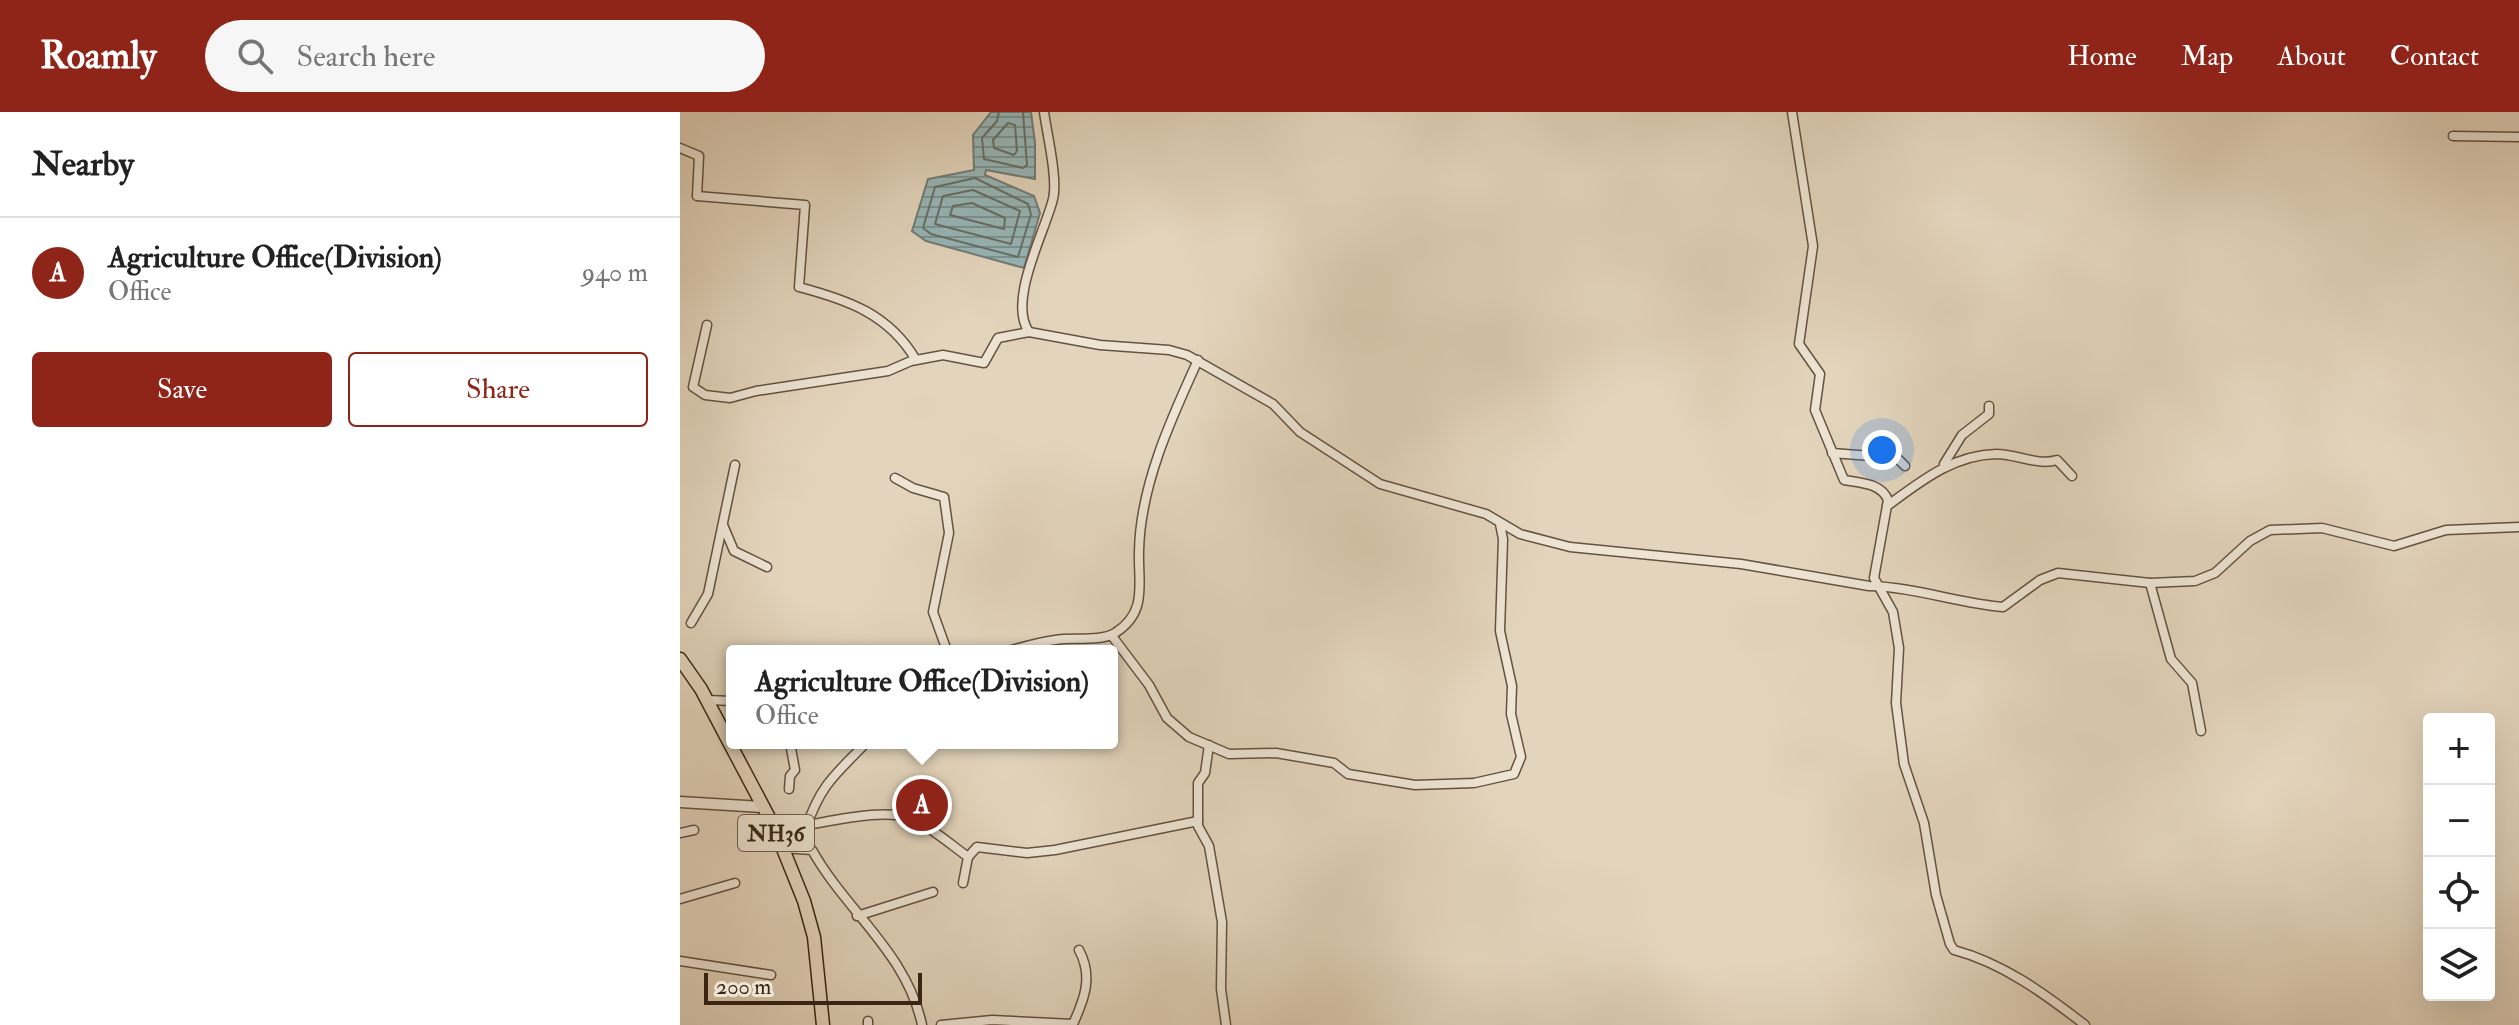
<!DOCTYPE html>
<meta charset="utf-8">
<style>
body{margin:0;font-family:"IM FELL Double Pica",serif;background:#f6f6f6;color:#222}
.controls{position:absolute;right:24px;bottom:24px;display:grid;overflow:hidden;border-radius:8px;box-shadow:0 8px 32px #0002}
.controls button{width:72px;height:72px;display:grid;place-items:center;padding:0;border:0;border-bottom:2px solid #e0e0e0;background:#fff;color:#222;font:40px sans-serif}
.scale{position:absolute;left:24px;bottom:20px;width:218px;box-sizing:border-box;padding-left:8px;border:4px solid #3b2615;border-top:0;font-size:22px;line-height:28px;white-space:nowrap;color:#3b2615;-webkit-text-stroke:6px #ede4d4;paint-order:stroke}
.you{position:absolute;left:1202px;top:338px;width:28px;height:28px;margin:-20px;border:6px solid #fff;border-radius:50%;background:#1a73e8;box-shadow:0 0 0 12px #1a73e833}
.badge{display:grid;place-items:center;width:52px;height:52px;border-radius:50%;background:#8f2418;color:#fff;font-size:26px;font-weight:700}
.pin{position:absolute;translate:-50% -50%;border:4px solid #fff;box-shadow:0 2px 8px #0006}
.popup{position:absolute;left:46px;top:533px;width:392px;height:104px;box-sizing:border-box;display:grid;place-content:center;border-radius:8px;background:#fff;filter:drop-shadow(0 2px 6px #0005);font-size:26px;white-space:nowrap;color:#767676}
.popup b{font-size:30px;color:#222}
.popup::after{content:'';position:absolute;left:50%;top:100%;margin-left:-16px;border:16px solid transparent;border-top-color:#fff}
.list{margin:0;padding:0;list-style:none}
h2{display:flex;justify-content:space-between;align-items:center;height:104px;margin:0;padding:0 32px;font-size:34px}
h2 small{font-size:26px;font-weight:400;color:#767676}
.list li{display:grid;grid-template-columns:52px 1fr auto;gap:24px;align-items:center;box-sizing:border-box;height:112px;padding:0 32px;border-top:2px solid #e0e0e0}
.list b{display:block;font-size:30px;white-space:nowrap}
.list p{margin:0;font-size:26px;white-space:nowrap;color:#767676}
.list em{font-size:26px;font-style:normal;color:#767676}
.actions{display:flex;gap:16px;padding:24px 32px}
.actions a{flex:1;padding:18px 0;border:2px solid #8f2418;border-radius:8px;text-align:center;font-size:28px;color:#8f2418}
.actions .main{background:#8f2418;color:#fff}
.icon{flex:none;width:44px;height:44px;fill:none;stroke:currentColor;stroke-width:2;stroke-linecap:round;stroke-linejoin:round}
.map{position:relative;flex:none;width:1839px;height:913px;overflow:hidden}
header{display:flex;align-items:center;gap:48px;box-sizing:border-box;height:112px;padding:0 40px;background:#8f2418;color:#fff}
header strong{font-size:38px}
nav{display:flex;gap:44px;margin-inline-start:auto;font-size:28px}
.search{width:560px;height:72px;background:#f6f6f6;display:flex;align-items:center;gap:20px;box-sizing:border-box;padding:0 28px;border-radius:44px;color:#767676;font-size:30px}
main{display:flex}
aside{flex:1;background:#fff}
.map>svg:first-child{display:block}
</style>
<header>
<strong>Roamly</strong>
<div class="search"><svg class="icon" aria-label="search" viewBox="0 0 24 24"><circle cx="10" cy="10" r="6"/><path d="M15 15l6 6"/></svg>Search here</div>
<nav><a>Home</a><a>Map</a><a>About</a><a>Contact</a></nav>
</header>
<main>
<aside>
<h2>Nearby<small></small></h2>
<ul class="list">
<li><span class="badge">A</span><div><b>Agriculture Office(Division)</b><p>Office</p></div><em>940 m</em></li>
</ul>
<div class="actions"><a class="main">Save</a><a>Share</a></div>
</aside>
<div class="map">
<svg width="1839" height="913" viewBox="0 0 1839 913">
<defs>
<pattern id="water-rules" width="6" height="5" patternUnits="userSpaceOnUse" patternTransform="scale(2)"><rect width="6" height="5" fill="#97b7b8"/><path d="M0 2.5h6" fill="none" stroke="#7c9594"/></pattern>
</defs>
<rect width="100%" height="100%" fill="#e3d5bd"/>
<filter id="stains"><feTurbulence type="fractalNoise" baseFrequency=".0025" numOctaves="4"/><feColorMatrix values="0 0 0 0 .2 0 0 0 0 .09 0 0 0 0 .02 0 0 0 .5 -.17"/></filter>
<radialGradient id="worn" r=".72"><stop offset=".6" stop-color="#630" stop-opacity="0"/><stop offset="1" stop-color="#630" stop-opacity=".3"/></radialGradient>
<polygon fill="url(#water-rules)" stroke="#727d77" stroke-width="2" points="311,0 351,0 355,31 355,67 306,58 305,63 354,84 360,101 344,156 246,129 232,119 248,67 294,58 293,23"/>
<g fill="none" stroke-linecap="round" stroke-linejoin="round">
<g stroke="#696e66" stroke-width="2">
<polyline points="319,0 317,9 302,26 304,47 343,56 347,53 343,0"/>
<polygon points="328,11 335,13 337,39 334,43 314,36 313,28"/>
<polygon points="295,66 348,92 351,102 338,145 251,122 243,116 255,75"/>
<polygon points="293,78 340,99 331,132 255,112 263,84"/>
<polygon points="292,91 325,106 324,117 270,103 273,94"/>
</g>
<g stroke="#65523f" stroke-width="11">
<g id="minor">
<path d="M364 0C367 22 378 67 373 87 365 120 327 189 349 220L420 233 489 238 507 243 593 292 620 320 700 372 806 402 840 422 890 435 1061 452 1189 474C1235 475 1277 491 1323 495L1360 468 1378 461 1470 471 1515 469 1535 461 1570 429 1590 418 1642 416 1714 434 1766 418 1839 415"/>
<path d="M1112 0 1133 134 1119 232 1140 262 1135 298 1164 368C1181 371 1201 371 1208 388L1194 466 1213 500 1219 536 1216 591 1224 652 1244 711 1256 783 1270 832 1274 838C1323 851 1365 882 1405 913"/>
<polyline points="1773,24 1839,25"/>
<path d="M0 36 19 44 17 84 125 93 119 175C168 188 209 202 236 248"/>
<polyline points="27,213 13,275 25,283 50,286 76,279 208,259 231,249 263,243 304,251 318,226 349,220"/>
<polyline points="1152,341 1217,346 1225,354"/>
<polyline points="1264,352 1282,323 1309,302 1309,294"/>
<polyline points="215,366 233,376 264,385 269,421 253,500 267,539"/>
<path d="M1207 394C1241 369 1273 343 1316 342 1337 342 1357 354 1377 348L1392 364"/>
<polyline points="43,413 54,439 87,455"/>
<polyline points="1470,471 1491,547 1512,571 1521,619"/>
<polyline points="11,511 28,482 55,353"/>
<polyline points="432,524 469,573 487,606 509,625 549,642 596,641 654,651 668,662 735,673 794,671 834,662 841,645 831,602 832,574 820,519 823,427 820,412"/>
<path d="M328 539C343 535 359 530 375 528 393 525 420 530 435 521 468 500 458 472 459 440 460 374 491 307 518 248"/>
<polyline points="27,588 52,589"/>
<polyline points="529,633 525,661 518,671 518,714 529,734 542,810 541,877 546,913"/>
<polyline points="109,677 110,664 115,658 110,631"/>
<path d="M126 716C141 672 155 663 186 631"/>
<path d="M95 717C130 716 201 693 231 707 251 715 270 732 288 745L283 771"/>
<polyline points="0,721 14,718"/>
<path d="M102 736 132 738C166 799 227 841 242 913"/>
<polyline points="288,745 297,735 347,741 375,738 518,709"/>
<polyline points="0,787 55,771"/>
<polyline points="177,804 253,780"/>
<polyline points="0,849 91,863"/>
<polyline points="188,909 188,913"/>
<path d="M261 913 312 908 393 912C405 886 413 864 399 838"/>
</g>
</g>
<g stroke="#65523f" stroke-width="13">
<polyline id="tertiary" points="0,690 82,695"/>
</g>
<g stroke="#3b2615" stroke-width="15">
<polyline id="trunk" points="0,547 21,577 95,717 124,789 134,825 143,913"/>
</g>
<use href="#minor" stroke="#ede4d4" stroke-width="8"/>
<use href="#tertiary" stroke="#ede4d4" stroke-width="10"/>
<use href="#trunk" stroke="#e3d5bd" stroke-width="12"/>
</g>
<g text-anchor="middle" stroke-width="6" stroke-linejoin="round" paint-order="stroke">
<rect fill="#ede4d4" stroke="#705f4e" stroke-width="2" x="58" y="703" width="76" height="36" rx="6"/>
<g font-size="22" font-weight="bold" fill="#3b2615">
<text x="96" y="729">NH36</text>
</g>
</g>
<rect width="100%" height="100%" filter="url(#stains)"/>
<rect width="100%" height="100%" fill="url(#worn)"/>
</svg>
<div class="controls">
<button>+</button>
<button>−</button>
<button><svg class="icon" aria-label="locate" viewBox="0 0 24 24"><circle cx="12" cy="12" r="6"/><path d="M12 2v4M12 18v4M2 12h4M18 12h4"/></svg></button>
<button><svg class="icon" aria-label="layers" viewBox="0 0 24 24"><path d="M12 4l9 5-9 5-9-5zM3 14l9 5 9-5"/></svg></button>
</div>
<div class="scale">200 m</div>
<div class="you"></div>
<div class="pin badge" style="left:242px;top:693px">A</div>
<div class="popup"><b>Agriculture Office(Division)</b>Office</div>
</div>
</main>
